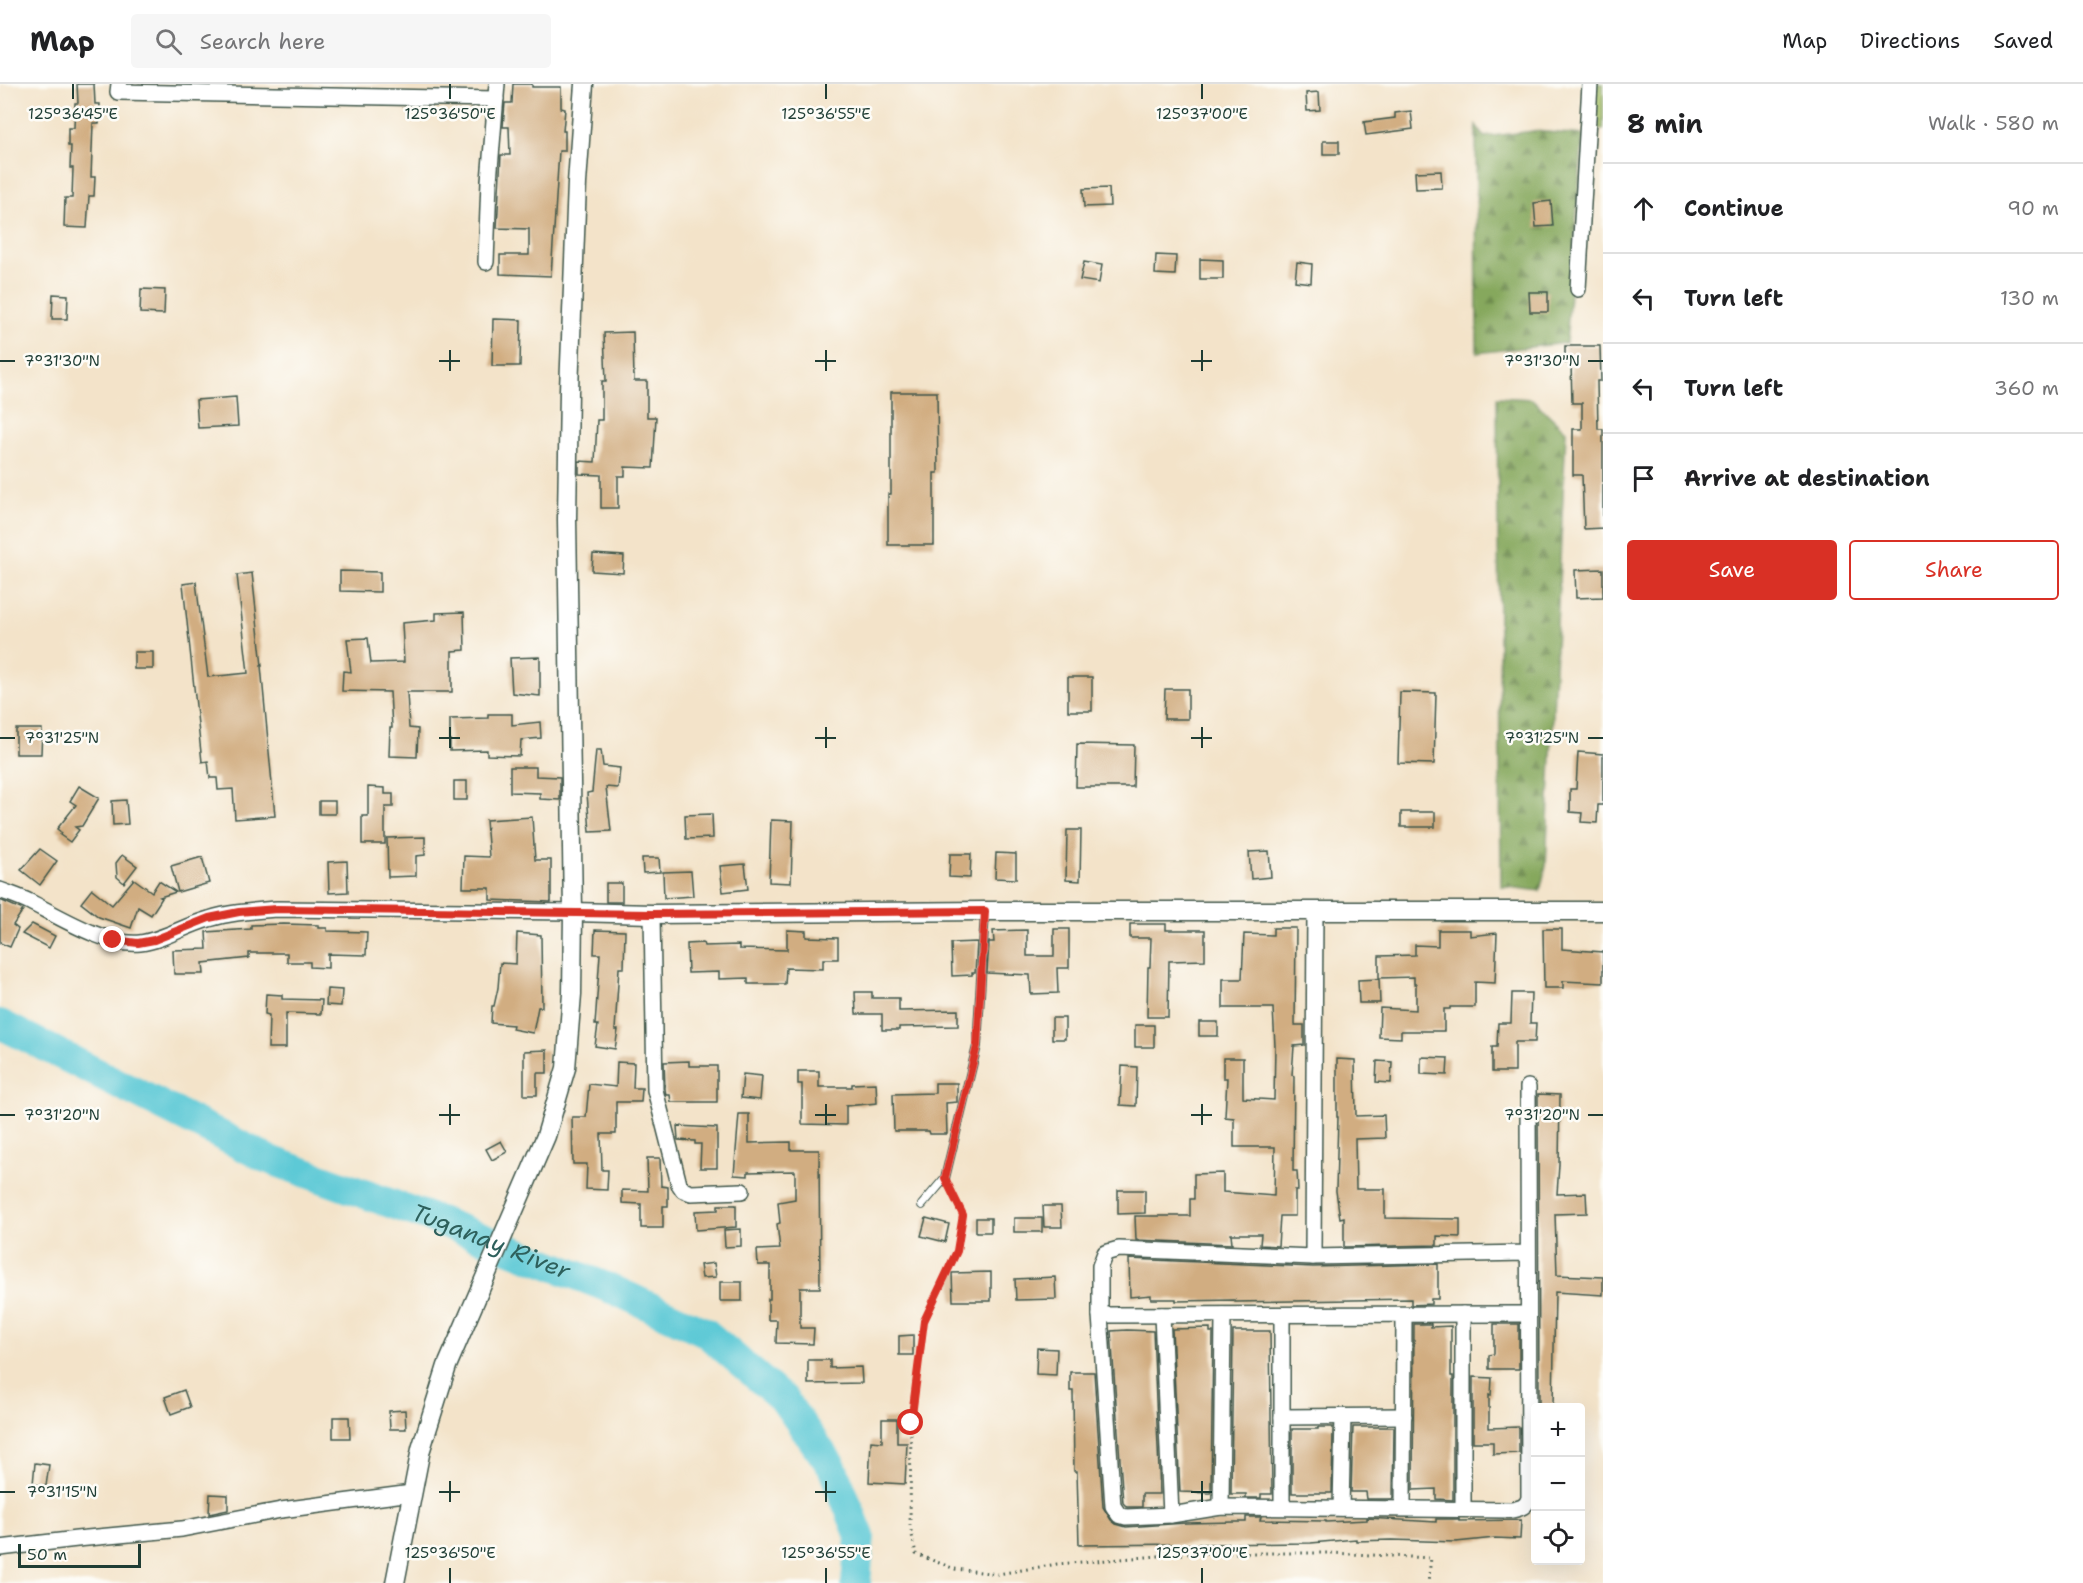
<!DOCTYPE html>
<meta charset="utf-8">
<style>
body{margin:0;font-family:"Shantell Sans",sans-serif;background:#f6f6f6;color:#202124}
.controls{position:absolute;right:18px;bottom:18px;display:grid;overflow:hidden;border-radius:6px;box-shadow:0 6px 24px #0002}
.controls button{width:54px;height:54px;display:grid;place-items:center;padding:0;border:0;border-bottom:2px solid #e0e0e0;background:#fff;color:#202124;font:30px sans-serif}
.scale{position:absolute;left:18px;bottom:15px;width:123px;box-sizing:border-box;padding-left:6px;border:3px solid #1f3d34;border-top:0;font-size:16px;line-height:21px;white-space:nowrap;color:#1f3d34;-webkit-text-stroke:4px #fdfcf7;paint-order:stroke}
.stop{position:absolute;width:18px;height:18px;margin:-14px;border:4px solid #d93025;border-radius:50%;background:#fff}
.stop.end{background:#d93025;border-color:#fff;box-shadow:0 2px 6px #0008}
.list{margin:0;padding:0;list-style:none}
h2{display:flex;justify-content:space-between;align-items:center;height:78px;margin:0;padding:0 24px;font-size:26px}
h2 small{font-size:20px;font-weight:400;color:#757577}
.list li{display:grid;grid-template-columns:39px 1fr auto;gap:18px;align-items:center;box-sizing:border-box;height:90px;padding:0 24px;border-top:2px solid #e0e0e0}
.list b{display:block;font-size:22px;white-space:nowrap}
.list em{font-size:20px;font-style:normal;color:#757577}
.actions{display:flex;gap:12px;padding:18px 24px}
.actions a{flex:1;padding:14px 0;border:2px solid #d93025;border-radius:6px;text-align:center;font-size:21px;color:#d93025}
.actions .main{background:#d93025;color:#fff}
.icon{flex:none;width:33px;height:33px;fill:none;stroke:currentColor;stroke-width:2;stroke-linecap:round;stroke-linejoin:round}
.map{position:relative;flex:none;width:1603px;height:1499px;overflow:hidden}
header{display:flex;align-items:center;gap:36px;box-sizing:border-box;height:84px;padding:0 30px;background:#fff;border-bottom:2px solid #e0e0e0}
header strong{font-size:28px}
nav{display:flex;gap:33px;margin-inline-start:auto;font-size:21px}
.search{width:420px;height:54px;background:#f6f6f6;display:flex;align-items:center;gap:15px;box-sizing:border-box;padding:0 21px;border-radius:6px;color:#757577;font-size:22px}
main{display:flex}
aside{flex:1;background:#fff}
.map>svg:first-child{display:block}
</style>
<header>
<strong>Map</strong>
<div class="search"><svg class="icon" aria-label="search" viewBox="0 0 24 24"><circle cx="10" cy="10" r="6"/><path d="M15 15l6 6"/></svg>Search here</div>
<nav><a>Map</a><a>Directions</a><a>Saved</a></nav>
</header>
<main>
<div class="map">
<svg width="1603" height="1499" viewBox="0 0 1603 1499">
<defs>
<pattern id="forest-firs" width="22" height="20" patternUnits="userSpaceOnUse" patternTransform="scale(1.5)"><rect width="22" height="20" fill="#86a85d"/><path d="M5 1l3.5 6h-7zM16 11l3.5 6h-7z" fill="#6d8a4e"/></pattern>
</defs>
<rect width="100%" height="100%" fill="#fdfcf7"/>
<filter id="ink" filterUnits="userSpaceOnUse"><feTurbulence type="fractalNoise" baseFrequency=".0167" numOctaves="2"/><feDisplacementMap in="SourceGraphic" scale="12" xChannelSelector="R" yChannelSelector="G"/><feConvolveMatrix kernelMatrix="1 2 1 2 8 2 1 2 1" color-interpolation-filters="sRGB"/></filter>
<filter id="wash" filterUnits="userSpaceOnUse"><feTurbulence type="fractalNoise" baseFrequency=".008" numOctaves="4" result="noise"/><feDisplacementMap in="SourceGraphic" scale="24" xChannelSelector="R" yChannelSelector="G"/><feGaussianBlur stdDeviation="1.35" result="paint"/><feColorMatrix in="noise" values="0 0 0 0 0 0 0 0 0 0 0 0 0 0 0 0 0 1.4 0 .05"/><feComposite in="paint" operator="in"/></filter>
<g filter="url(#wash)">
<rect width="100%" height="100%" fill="#f3e3c9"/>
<polygon fill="#a8c269" stroke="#64804e" stroke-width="1.5" points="1593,0 1603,0 1603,45 1589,46"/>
<g fill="url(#forest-firs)" stroke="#527248" stroke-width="1.5">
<polygon points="1476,41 1484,53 1534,47 1583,51 1566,259 1477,269"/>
<polygon points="1497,313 1532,315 1566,347 1546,782 1540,807 1501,802"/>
</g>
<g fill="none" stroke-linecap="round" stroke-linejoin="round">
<path stroke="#5dc9d6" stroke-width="30" id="s1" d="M0 940 268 1075 442 1138 614 1206 705 1248 784 1316 832 1383 860 1452 856 1499"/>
</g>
<g id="blocks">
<g fill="#d1ad81">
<polygon points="77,0 94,0 95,20 100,20 99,39 93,39 91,93 95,93 94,112 89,112 87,144 64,143 65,114 72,114 73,84 70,84 71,62 68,62 68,44 74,44 75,19 78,19"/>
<polygon points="513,0 532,0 532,3 561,3 561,24 565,25 563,47 565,47 565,67 559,67 551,192 500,190 500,171 529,171 529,145 497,144 501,71 510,71 509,43 503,43 505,19 512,19"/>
<polygon points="1319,8 1320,26 1307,27 1306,9"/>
<polygon points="1411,27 1413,45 1366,51 1364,38 1395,34 1395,29"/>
<rect x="1323" y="57" width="16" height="13"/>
<polygon points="1441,87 1442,104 1416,105 1415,88"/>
<polygon points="1109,104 1110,122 1084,123 1083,105"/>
<polygon points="1551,117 1553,142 1536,143 1534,119"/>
<polygon points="1156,171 1176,172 1175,191 1155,190"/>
<polygon points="1200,175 1223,176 1223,195 1200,195"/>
<polygon points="1084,178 1102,181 1099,199 1080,196"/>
<polygon points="1297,178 1312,180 1311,199 1295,197"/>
<polygon points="141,205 165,206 164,230 140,229"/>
<polygon points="1529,208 1548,208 1548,228 1530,228"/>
<polygon points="53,210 68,211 67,235 52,235"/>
<polygon points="493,235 521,236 520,282 492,282"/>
<polygon points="633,248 634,297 647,297 647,333 656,333 653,384 625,383 625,392 618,392 618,424 601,424 601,391 579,390 579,377 595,378 597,336 602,336 602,297 606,297 604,249"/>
<polygon points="1565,262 1600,262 1601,297 1597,297 1598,345 1603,345 1603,444 1584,445 1582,391 1573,391 1573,345 1582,345 1582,319 1572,319 1571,279 1565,279"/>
<polygon points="891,308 937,308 938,389 934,389 934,461 888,461 888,410 891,410"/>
<polygon points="236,313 238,342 198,344 196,316"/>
<polygon points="593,470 624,472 623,489 592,487"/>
<polygon points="1603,485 1603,513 1576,514 1575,486"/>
<polygon points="340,487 380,488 380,508 340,507"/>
<polygon points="252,489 262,582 261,582 275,732 235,735 233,705 218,706 217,694 210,694 208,677 202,678 183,500 196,498 208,593 248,589 237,491"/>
<polygon points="464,528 465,566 452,567 452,608 407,608 409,644 418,645 417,673 389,672 390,644 392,644 390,608 342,607 343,587 351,588 347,555 368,554 371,579 404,578 402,539 436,536 436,529"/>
<rect x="134" y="568" width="19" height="17"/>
<polygon points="540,573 540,612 512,609 510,574"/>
<rect x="1068" y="593" width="24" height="34"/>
<polygon points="1165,605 1188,605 1188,635 1164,635"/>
<polygon points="1400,608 1436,609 1434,680 1398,679"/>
<polygon points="488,630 512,630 512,641 540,638 541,654 521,656 520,672 487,671 487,666 450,667 450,635 488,634"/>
<polygon points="16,645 42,645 41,670 16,670"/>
<polygon points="1077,660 1134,661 1133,703 1076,703"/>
<polygon points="596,666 601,666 603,682 620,684 618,704 606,703 611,747 590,748 587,709 592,708"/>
<polygon points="1578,668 1603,670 1603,721 1598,721 1597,739 1581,738 1582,729 1570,728 1570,705 1576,705"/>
<polygon points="510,683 536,683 536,692 560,693 560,716 540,715 540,709 510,708"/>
<rect x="454" y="697" width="13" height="19"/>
<polygon points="79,702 99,714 82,742 75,743 79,746 70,758 60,751 62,749 57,745 76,721 70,717"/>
<polygon points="368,703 385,704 385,710 393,710 393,723 385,723 385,760 362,760 362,732 368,732"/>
<polygon points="126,716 128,740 113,741 112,717"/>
<rect x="319" y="717" width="16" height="13"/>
<rect x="1401" y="728" width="34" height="15"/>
<polygon points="712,730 713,754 686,755 685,731"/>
<polygon points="532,733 535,776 551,776 551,818 490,816 490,804 463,804 464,772 489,773 486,736"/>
<polygon points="771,736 793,737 791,799 769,798"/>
<polygon points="1067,746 1081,746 1080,797 1066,796"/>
<polygon points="425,753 425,771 416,772 416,792 388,793 387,754"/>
<polygon points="40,765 57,777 40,801 21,786"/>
<polygon points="1269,767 1271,793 1251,795 1249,768"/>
<polygon points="996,769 1016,770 1016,795 995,794"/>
<polygon points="950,770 971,770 970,794 949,793"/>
<polygon points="122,771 137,782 124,799 117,793 116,779"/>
<polygon points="202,773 209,799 178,808 171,782"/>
<polygon points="642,774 659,774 660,788 643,789"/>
<polygon points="347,777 348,808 329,809 328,778"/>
<polygon points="745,780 748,805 723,808 720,782"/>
<polygon points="691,787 693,812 664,814 663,788"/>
<polygon points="134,795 152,808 159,797 176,808 160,813 162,814 151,831 138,823 131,844 99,833 81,819 92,805 112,821"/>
<rect x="606" y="799" width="16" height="19"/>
<polygon points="0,816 23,826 13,841 18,845 10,863 0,859"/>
<polygon points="32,840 55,852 49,864 22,850"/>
<polygon points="284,840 318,841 318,844 327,844 327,847 367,848 366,871 328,870 328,884 310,883 310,878 287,878 287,869 249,869 249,874 203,879 204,890 174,890 173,866 207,865 206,848 251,845 251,841"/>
<polygon points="1130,840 1166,840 1166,846 1205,846 1205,876 1169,877 1168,933 1147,933 1148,883 1150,883 1151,854 1130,854"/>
<polygon points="1273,844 1296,844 1295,941 1304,941 1304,961 1294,962 1292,991 1294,992 1293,1087 1297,1087 1298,1106 1295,1106 1295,1132 1280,1132 1278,1162 1260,1161 1261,1150 1231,1150 1232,1160 1136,1156 1135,1132 1190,1132 1190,1115 1194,1115 1194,1090 1223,1089 1223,1108 1274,1112 1275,1063 1234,1063 1234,1034 1225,1033 1227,994 1223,994 1223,974 1243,974 1243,1014 1274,1016 1275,962 1273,924 1223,924 1223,895 1242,895 1244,850 1273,851"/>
<polygon points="1054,845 1069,845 1069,884 1057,884 1058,909 1031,910 1030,891 987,889 989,858 994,858 993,847 1027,846 1027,872 1054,872"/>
<polygon points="1543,845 1562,845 1562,865 1603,868 1603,899 1563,897 1563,904 1544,904"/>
<polygon points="595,846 625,847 624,884 619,884 615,946 618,946 615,965 595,962 598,941 595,941 600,870 594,870"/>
<polygon points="787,846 806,847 806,853 838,854 838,875 823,875 823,885 786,884 785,900 748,900 748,894 719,895 719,888 688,889 687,860 703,859 704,862 739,861 739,865 787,866"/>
<polygon points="1438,846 1470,846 1470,852 1497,849 1495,899 1475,898 1475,923 1450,923 1450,925 1444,925 1444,947 1401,947 1401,954 1379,953 1380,924 1416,926 1416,900 1414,900 1414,893 1379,894 1379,872 1415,871 1415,861 1438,862"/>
<polygon points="517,849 541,851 542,923 538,923 533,949 512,945 513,941 491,939 492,922 494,922 498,904 500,879 516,880"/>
<polygon points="977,858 975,889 972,889 972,891 952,892 951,859"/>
<polygon points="1379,895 1380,919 1359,919 1358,896"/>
<polygon points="327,905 342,906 341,922 326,921"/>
<polygon points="855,908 872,908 872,914 899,914 899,927 958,926 958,942 899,943 899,946 882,946 882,930 856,930"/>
<polygon points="1512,909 1531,909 1530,939 1536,939 1535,958 1515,958 1515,988 1492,988 1492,963 1497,963 1498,939 1511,939"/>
<polygon points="266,910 282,911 282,915 322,916 321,930 286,929 286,964 268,964 269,931 265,930"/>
<rect x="1052" y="934" width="13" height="21"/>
<rect x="1199" y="938" width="19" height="14"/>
<rect x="1135" y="941" width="19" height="22"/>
<polygon points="547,966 547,989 537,989 537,1011 524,1011 524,967"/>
<polygon points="1421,973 1448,974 1447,991 1421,990"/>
<polygon points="1337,975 1355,976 1356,1032 1384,1031 1385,1054 1355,1055 1356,1105 1385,1105 1385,1134 1460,1135 1460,1153 1437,1152 1437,1161 1344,1163 1344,1133 1340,1134 1336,1107 1338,1033 1337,1033"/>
<polygon points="689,977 689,982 717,982 717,1018 671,1018 670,1011 666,1011 665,1005 664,978"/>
<polygon points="1377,977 1392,978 1391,999 1376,998"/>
<polygon points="617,978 634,979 633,1004 642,1004 641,1018 616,1018 616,1050 601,1050 602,1086 608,1086 607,1106 586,1105 587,1080 573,1080 572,1033 586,1033 589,1000 616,1003"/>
<polygon points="1122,982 1137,983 1136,1022 1120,1021"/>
<polygon points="798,987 819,987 819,1003 852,1003 852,1000 876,999 877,1019 846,1022 846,1041 802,1040 802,1000 798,1000"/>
<polygon points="743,990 762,992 760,1016 741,1014"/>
<polygon points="935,999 957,999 957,1018 946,1019 947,1050 930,1050 929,1047 894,1047 893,1010 935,1009"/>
<polygon points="1538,1010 1560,1011 1559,1081 1557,1110 1586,1109 1587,1129 1555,1130 1557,1191 1603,1193 1603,1211 1555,1208 1553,1322 1539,1322"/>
<polygon points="739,1030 749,1030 749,1059 791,1058 791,1066 819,1066 820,1204 800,1204 800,1244 814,1244 813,1260 776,1259 777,1236 768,1236 768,1215 770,1215 770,1181 758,1181 757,1166 780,1165 777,1140 780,1139 778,1118 795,1115 795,1087 748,1088 748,1092 734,1091"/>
<polygon points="677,1042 717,1044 717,1084 700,1084 701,1060 695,1060 695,1057 678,1056"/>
<polygon points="501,1057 507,1068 492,1076 486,1065"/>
<polygon points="647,1074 660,1074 661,1102 668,1103 668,1122 663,1122 663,1144 641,1144 641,1120 622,1119 622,1106 648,1107"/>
<polygon points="1118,1106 1145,1106 1145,1129 1118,1130"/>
<polygon points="718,1121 736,1121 736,1143 696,1146 695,1127 718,1126"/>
<polygon points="1043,1122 1061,1122 1062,1143 1044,1143"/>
<polygon points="926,1134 949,1140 945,1158 921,1152"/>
<rect x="976" y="1134" width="15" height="14"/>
<rect x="1014" y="1134" width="28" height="14"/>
<polygon points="741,1145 741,1162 725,1163 724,1146"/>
<polygon points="1129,1175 1313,1183 1438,1180 1438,1215 1431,1215 1431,1220 1411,1221 1411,1215 1235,1218 1235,1216 1176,1217 1176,1215 1151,1215 1151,1211 1130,1213"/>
<polygon points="714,1179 716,1193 702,1194 700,1181"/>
<polygon points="991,1188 991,1217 953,1217 952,1189"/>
<polygon points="1055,1193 1056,1215 1016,1216 1015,1195"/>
<rect x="720" y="1198" width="22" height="19"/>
<polygon points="1414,1240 1431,1240 1431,1243 1451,1242 1451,1292 1453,1292 1453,1416 1436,1415 1436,1405 1413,1406"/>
<polygon points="1494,1240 1519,1240 1519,1285 1489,1285 1489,1271 1494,1270"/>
<polygon points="1210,1244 1210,1248 1213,1248 1211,1409 1180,1408 1172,1245"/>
<polygon points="1127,1246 1153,1247 1160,1410 1142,1410 1142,1423 1127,1423 1123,1419 1111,1247"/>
<polygon points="1233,1247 1270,1247 1272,1410 1261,1410 1261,1414 1246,1414 1246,1410 1231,1410"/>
<polygon points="913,1251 913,1271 899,1271 899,1252"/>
<polygon points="1037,1264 1057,1265 1056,1291 1036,1290"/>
<polygon points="808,1276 830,1276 830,1284 861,1283 862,1299 808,1300"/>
<polygon points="1070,1288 1094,1288 1103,1423 1111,1436 1116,1440 1126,1443 1186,1439 1235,1438 1246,1438 1246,1433 1261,1433 1260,1436 1326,1437 1326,1438 1367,1436 1367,1434 1436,1438 1436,1435 1459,1435 1459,1437 1521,1436 1520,1455 1495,1454 1456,1458 1392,1456 1356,1457 1356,1455 1311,1459 1079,1461 1077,1387 1074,1387 1073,1307 1070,1307"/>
<polygon points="1473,1293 1492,1294 1491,1312 1489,1311 1489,1344 1519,1343 1519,1369 1493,1370 1493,1358 1473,1358"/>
<polygon points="184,1306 190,1323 171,1330 165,1313"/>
<polygon points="405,1326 406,1345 390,1345 389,1327"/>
<polygon points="333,1333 349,1333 350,1354 333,1354"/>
<polygon points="882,1335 897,1335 897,1359 907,1359 905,1400 869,1398 871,1357 882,1358"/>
<polygon points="1318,1343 1333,1343 1332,1409 1292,1409 1292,1345 1318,1345"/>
<polygon points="1353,1343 1394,1343 1393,1415 1367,1415 1366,1408 1351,1408"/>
<polygon points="35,1379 49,1381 46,1402 33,1400"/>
<polygon points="210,1410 228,1411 228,1426 209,1430"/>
</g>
</g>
</g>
<g filter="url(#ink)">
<use href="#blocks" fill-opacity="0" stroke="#3f564a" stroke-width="1.5"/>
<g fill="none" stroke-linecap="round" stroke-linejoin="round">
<g stroke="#3f564a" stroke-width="10">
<polyline id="service" points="922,1121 945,1094 977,962 985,828"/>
</g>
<g stroke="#3f564a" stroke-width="18">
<g id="minor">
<polyline points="119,0 118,8 496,15"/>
<polyline points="486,178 489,97 497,0"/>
<polyline points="1578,205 1590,0"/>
<path d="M0 806C10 810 20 813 30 818 58 832 108 863 140 859 164 856 186 841 209 835 231 828 254 827 277 825L573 828"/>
<polyline points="652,830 655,1006 679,1100 683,1106 691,1109 742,1107"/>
<path d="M1527 1169 1313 1173 1119 1165 1105 1169 1100 1182V1231L1113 1422 1119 1431 1126 1433 1171 1431 1221 1423 1512 1426C1521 1424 1526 1423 1529 1414L1528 1003"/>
<polyline points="1313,1173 1315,826"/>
<polyline points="1463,1230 1463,1425"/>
<polyline points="1100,1231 1528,1230"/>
<polyline points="1162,1231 1171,1431"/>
<polyline points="1282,1333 1404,1332"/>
<polyline points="1221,1423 1223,1231"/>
<polyline points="1282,1423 1282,1231"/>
<polyline points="1341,1424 1343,1332"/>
<polyline points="1403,1424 1404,1231"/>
<polyline points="0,1464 77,1455 182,1445 281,1426 412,1409"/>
</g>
</g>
<g stroke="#3f564a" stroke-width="21">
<g id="tertiary">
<polyline points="573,828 652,830 985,827 1603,827"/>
<polyline points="395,1499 421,1365 447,1282 546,1052 566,984 572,910 573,828 567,435 569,306 577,99 584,0"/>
</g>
</g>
<polyline stroke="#3f564a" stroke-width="3" stroke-dasharray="1.5 4.5" stroke-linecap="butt" points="950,1104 963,1131 957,1167 924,1237 911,1339 910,1442 916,1470 955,1485 998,1490 1057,1480 1197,1469 1331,1469 1431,1474 1428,1499"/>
<use href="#service" stroke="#fff" stroke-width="8"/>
<use href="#minor" stroke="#fff" stroke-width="15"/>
<use href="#tertiary" stroke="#fff" stroke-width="18"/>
</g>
</g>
<g fill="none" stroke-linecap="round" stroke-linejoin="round" filter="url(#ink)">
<polyline stroke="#d93025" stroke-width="8" points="113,856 138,859 154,856 209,834 239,828 277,825 652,830 985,827 977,962 945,1094 963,1131 957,1167 924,1237 911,1339"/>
</g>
<path fill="none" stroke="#1f3d34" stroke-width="2" d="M73 0V15M450 0V15M826 0V15M1202 0V15M450 266V287M826 266V287M1202 266V287M0 277H15M439 277H460M815 277H836M1191 277H1212M1588 277H1603M450 643V664M826 643V664M1202 643V664M0 654H15M439 654H460M815 654H836M1191 654H1212M1588 654H1603M450 1020V1041M826 1020V1041M1202 1020V1041M0 1031H15M439 1031H460M815 1031H836M1191 1031H1212M1588 1031H1603M450 1397V1418M826 1397V1418M1202 1397V1418M0 1408H15M439 1408H460M815 1408H836M1191 1408H1212M450 1484V1499M826 1484V1499M1202 1484V1499"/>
<g text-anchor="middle" stroke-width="5" stroke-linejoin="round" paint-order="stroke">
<g font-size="24" font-style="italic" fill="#2e605c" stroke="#fdfcf7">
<text dy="8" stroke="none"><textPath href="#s1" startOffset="538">Tuganay River</textPath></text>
</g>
</g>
<g font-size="15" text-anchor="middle" fill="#1f3d34" stroke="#fdfcf7" stroke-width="5" stroke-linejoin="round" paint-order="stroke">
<text x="73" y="35">125°36'45"E</text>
<text x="450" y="35">125°36'50"E</text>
<text x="826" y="35">125°36'55"E</text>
<text x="1202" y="35">125°37'00"E</text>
<text x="62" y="282">7°31'30"N</text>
<text x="1542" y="282">7°31'30"N</text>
<text x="62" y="659">7°31'25"N</text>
<text x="1542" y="659">7°31'25"N</text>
<text x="62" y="1036">7°31'20"N</text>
<text x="1542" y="1036">7°31'20"N</text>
<text x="62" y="1413">7°31'15"N</text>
<text x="450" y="1474">125°36'50"E</text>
<text x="826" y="1474">125°36'55"E</text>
<text x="1202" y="1474">125°37'00"E</text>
</g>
</svg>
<div class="controls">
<button>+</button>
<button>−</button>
<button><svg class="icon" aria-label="locate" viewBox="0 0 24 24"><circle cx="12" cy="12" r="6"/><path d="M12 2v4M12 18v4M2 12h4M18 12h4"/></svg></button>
</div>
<div class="scale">50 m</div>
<div class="stop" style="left:911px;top:1339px"></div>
<div class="stop end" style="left:113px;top:856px"></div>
</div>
<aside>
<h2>8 min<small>Walk · 580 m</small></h2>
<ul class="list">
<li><svg class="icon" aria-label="ahead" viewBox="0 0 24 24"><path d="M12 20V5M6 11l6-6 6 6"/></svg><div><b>Continue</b></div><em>90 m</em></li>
<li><svg class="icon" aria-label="left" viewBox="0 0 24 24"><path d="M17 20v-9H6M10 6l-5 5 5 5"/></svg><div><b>Turn left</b></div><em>130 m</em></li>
<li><svg class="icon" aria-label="left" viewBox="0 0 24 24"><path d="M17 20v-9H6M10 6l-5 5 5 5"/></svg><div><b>Turn left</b></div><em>360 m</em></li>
<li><svg class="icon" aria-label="arrive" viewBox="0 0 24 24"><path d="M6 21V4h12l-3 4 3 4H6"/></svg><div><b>Arrive at destination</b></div></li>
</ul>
<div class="actions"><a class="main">Save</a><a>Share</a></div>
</aside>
</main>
